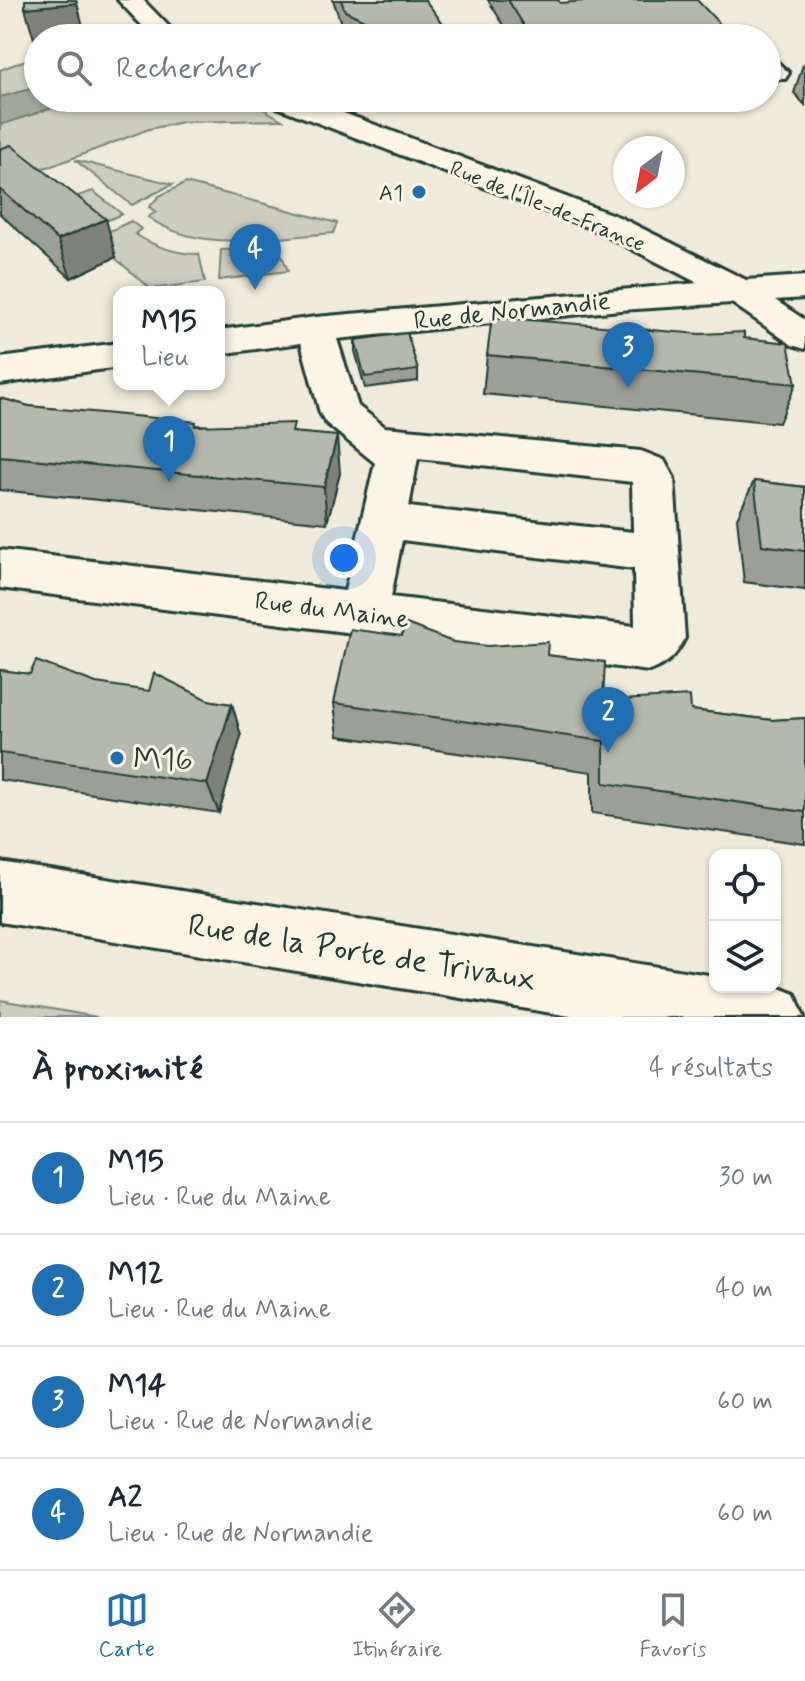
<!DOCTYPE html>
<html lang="fr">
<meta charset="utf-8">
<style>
body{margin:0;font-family:Mynerve,sans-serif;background:#f6f6f7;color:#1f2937}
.controls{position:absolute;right:24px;bottom:24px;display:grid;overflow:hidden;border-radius:16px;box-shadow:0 2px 6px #0004}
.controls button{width:72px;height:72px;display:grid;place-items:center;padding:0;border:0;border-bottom:2px solid #e0e1e3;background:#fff;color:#1f2937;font:40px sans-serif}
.compass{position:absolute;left:613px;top:136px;width:72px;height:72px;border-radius:50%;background:#fff;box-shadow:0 2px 6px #0004;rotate:212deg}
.you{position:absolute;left:344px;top:558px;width:28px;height:28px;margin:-20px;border:6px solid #fff;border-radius:50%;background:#1a73e8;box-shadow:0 0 0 12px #1a73e833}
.badge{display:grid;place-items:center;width:52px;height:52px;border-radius:50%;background:#1f6fb2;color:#fff;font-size:26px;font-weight:700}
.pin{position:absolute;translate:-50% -66px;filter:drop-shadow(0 2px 4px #0008)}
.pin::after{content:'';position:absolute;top:42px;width:28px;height:24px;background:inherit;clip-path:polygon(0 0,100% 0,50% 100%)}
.popup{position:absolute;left:113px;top:286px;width:112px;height:104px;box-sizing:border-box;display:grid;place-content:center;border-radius:16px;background:#fff;filter:drop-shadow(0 2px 6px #0005);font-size:26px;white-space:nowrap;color:#747a83}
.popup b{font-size:30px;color:#1f2937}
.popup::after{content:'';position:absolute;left:50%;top:100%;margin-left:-16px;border:16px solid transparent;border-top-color:#fff}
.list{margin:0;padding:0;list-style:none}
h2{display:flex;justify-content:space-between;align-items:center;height:104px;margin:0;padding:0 32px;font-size:34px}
h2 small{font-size:26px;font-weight:400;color:#747a83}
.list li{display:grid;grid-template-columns:52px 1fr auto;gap:24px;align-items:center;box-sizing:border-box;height:112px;padding:0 32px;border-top:2px solid #e0e1e3}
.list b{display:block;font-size:30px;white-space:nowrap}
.list p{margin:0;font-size:26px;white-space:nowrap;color:#747a83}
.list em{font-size:26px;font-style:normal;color:#747a83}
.icon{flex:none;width:44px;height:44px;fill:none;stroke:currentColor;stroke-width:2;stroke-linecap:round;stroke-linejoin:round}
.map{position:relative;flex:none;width:805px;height:1017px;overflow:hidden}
.search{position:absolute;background:#fff;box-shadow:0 2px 6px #0004;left:24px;right:24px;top:24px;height:88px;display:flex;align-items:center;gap:20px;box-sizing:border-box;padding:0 28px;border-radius:44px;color:#747a83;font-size:30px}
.sheet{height:552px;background:#fff}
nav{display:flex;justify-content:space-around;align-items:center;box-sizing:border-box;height:112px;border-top:2px solid #e0e1e3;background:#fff;font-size:22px;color:#747a83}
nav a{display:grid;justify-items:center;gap:4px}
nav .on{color:#1f6fb2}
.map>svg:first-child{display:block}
</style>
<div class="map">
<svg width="805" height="1017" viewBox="0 0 805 1017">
<rect width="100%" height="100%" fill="#efeada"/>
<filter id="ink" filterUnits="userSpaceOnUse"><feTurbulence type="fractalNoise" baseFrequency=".0125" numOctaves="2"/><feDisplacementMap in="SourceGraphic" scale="16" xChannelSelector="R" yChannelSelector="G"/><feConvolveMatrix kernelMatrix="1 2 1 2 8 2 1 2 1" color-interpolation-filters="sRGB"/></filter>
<g filter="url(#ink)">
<g fill="#cccdbf" stroke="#76857a" stroke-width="2">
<polygon points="38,55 38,98 245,98 282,120 182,122 149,129 52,166 0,177 0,70"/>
<polygon points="75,160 173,184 132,205"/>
<path d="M186 183 337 223 333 233C273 237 200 255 148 217L156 212 149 207 159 196Z"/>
<polygon points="93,191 122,214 83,231 53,204"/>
<path d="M131 221 141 229 135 234C154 246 176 254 199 254L205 282 151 289 93 239Z"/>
<polygon points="279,248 288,271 219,280 221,250"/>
<polygon points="0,1000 97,1017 0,1017"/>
</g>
<polygon fill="#9fa89a" stroke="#6c7d71" stroke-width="2" points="38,87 38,98 83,98 0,125 0,97"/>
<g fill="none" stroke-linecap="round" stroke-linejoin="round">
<g stroke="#1f3d34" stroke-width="6">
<g id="minor">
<polygon points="118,0 143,0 180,38 154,38"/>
<polygon points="767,59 776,61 789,73 785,79 767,79"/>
<path d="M265 98H304L619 217 746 280 805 276V298L775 300 805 320V349L792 345 732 303 620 310 337 339 358 406 385 427 641 451 664 460 674 478 685 638C676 656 668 664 649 671L0 588V550L345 591 375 463 326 423 320 413 301 343 219 354V330L316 317 698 283 597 231 269 104ZM418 458 632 482 633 532 409 507ZM402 540 634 569 635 626 391 597Z"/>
<polygon points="119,343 119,367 0,384 0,358"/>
<polygon points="0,862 715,976 715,987 775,986 795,994 804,1017 576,1017 0,922"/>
</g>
</g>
<use href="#minor" fill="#fcf5e5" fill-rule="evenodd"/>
</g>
<g fill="#9c9f95" stroke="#1f3d34" stroke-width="2">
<polygon points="333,0 425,0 454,38 346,38"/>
<polygon points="488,0 558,0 560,3 733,38 512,38"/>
<polygon points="803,65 805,65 805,105 794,93"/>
<polygon points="0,149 116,257 71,278 0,214"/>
<polygon points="744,338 796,384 779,423 483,394 487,355"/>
<polygon points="355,340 418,370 418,381 365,388 355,351"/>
<polygon points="0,398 29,406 197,425 295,432 340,473 327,523 0,490"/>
<polygon points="754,481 805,487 805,590 744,582 737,518"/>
<polygon points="453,642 547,655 603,701 691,710 772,720 805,718 805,844 592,813 592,772 338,736 334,703"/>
<polygon points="0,670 232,704 241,736 219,813 0,780"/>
</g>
<g fill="#7f8279" stroke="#1f3d34" stroke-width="2">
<polygon points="77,3 85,34 34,39 25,8"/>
<polygon points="106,219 116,257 71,278 58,240"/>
<polygon points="337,436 340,473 327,523 324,487"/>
<polygon points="232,704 241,736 219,813 207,784"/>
</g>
<g fill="#b5b9ad" stroke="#1f3d34" stroke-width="2">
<polygon points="25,0 76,0 77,3 25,8"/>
<polygon points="341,0 425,0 454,38 403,38 345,11"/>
<polygon points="508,0 558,0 560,3 599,0 697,0 733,38 532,38"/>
<polygon points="11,145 106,219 58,240 0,189 0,149"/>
<polygon points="492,317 700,334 744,332 744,338 788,343 796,384 487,355"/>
<polygon points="407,333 418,370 365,377 355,340"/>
<polygon points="0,398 29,406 196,422 195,426 294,423 292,432 337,436 324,487 0,456"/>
<polygon points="754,481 805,487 805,551 762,545"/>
<polygon points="404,623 453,642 488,646 548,642 547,655 605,662 603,701 690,696 691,710 772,720 805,718 805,812 604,783 604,741 334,703 350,629 402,636"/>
<polygon points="36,661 96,683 149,691 154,673 208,700 232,704 207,784 0,753 0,670 30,674"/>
</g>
</g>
<g fill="#1f6fb2" stroke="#fcf5e5" stroke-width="3">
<circle cx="419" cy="192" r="8"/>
<circle cx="117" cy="758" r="8"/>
</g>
<g text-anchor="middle" stroke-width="6" stroke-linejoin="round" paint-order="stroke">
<g font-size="22" fill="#1f3d34" stroke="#fcf5e5" text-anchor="end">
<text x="403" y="200">A1</text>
</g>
<g font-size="22" fill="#1f3d34" stroke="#fcf5e5">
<text transform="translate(548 205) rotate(22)" y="8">Rue de l'Île-de-France</text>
</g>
<g font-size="26" fill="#1f3d34" stroke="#fcf5e5">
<text transform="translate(512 310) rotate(-6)" y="9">Rue de Normandie</text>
<text transform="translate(332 609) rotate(7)" y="9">Rue du Maine</text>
</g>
<g font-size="32" fill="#1f3d34" stroke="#fcf5e5" text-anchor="start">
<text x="133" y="769">M16</text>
</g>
<g font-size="32" fill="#1f3d34" stroke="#fcf5e5">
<text transform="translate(362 951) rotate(9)" y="11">Rue de la Porte de Trivaux</text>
</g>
</g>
</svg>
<div class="controls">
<button><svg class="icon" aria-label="locate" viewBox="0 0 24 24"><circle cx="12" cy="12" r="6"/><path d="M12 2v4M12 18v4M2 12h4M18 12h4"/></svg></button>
<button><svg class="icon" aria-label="layers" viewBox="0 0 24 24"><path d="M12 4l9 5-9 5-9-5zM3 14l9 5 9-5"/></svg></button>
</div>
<svg class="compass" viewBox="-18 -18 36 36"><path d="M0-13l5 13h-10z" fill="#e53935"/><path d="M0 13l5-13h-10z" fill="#747a83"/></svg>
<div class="you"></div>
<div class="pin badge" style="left:169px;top:482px">1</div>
<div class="popup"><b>M15</b>Lieu</div>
<div class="pin badge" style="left:608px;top:753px">2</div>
<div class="pin badge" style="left:628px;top:388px">3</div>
<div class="pin badge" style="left:255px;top:290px">4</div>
<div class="search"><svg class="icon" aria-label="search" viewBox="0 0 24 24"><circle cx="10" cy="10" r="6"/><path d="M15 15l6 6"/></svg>Rechercher</div>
</div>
<section class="sheet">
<h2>À proximité<small>4 résultats</small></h2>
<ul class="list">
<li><span class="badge">1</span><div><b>M15</b><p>Lieu · Rue du Maine</p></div><em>30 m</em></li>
<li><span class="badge">2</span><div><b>M12</b><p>Lieu · Rue du Maine</p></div><em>40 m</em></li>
<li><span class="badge">3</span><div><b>M14</b><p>Lieu · Rue de Normandie</p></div><em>60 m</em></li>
<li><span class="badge">4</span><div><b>A2</b><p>Lieu · Rue de Normandie</p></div><em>60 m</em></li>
</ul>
</section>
<nav>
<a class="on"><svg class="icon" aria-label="map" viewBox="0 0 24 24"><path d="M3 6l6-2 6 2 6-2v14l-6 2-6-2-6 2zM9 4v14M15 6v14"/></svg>Carte</a>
<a><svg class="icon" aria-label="directions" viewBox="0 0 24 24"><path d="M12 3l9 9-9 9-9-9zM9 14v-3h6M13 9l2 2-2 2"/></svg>Itinéraire</a>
<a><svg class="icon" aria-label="saved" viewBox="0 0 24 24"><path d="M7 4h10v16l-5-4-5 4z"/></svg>Favoris</a>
</nav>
